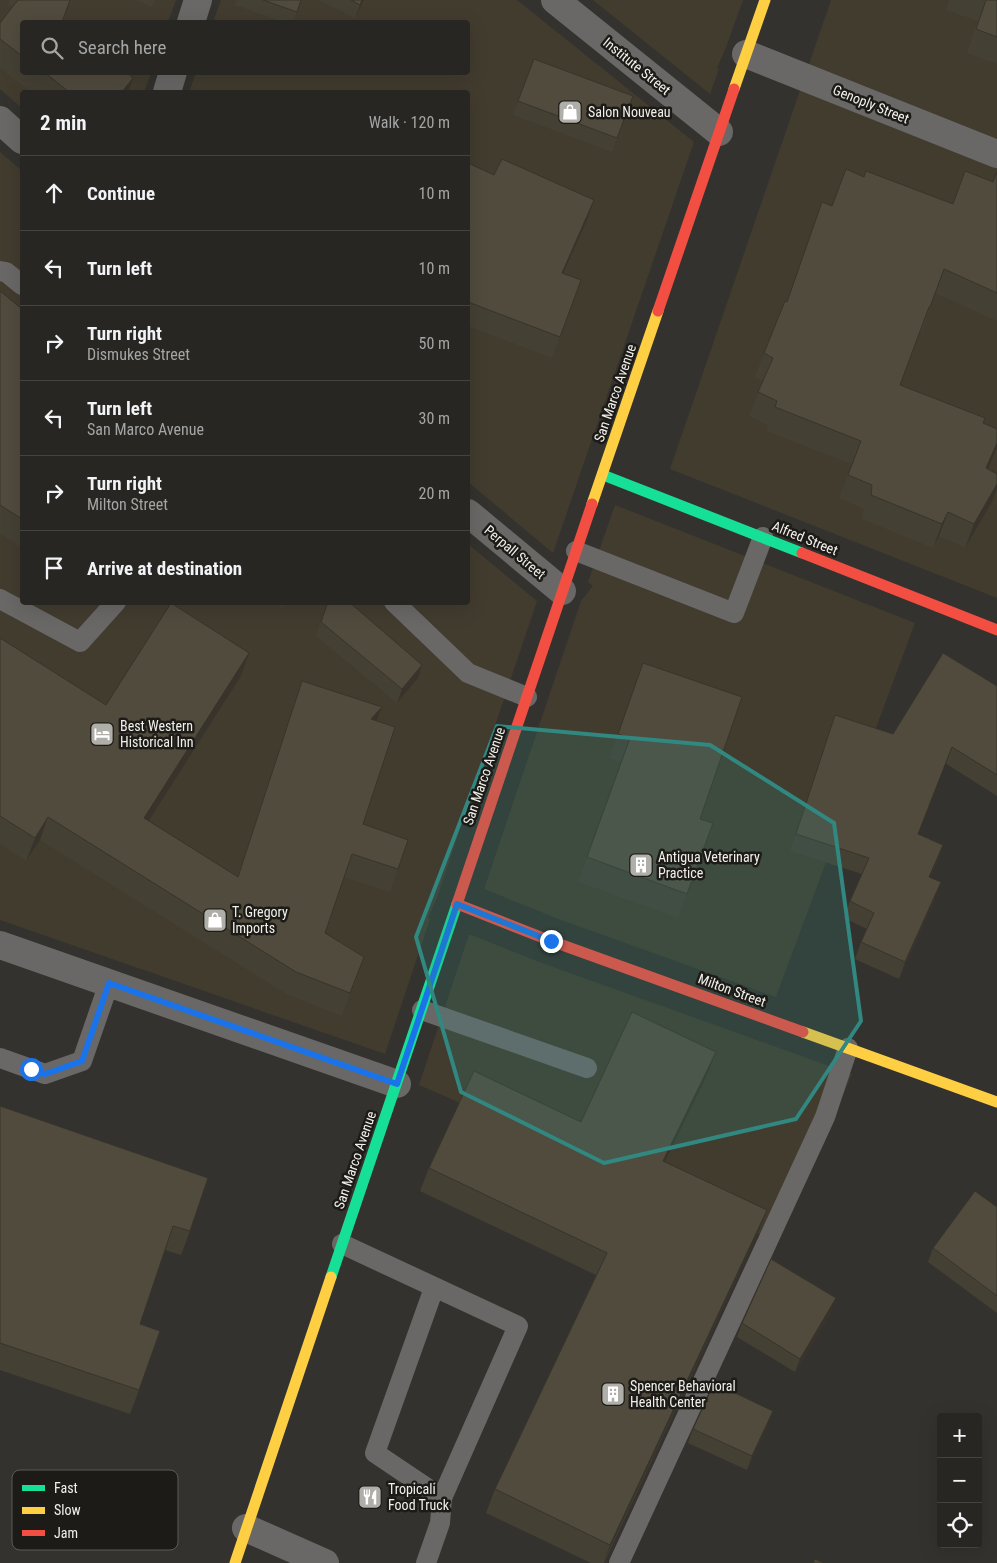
<!DOCTYPE html>
<meta charset="utf-8">
<style>
body{margin:0;font-family:"Roboto Condensed",sans-serif;background:#2f2e2a;color:#f1f3f6}
.controls{position:absolute;right:15px;bottom:15px;display:grid;overflow:hidden;border-radius:5px;box-shadow:0 5px 20px #0002}
.controls button{width:45px;height:45px;display:grid;place-items:center;padding:0;border:0;border-bottom:1px solid #434340;background:#272622;color:#f1f3f6;font:25px sans-serif}
.stop{position:absolute;width:15px;height:15px;margin:-11px;border:4px solid #1a73e8;border-radius:50%;background:#fff}
.stop.end{background:#1a73e8;border-color:#fff;box-shadow:0 1px 5px #0008}
.list{margin:0;padding:0;list-style:none}
h2{display:flex;justify-content:space-between;align-items:center;height:65px;margin:0;padding:0 20px;font-size:21px}
h2 small{font-size:16px;font-weight:400;color:#a4a5a5}
.list li{display:grid;grid-template-columns:32px 1fr auto;gap:15px;align-items:center;box-sizing:border-box;height:75px;padding:0 20px;border-top:1px solid #434340}
.list b{display:block;font-size:19px;white-space:nowrap}
.list p{margin:0;font-size:16px;white-space:nowrap;color:#a4a5a5}
.list em{font-size:16px;font-style:normal;color:#a4a5a5}
.icon{flex:none;width:28px;height:28px;fill:none;stroke:currentColor;stroke-width:2;stroke-linecap:round;stroke-linejoin:round}
.map{position:relative;flex:none;width:997px;height:1563px;overflow:hidden}
.search{position:absolute;background:#272622;box-shadow:0 5px 20px #0002;left:20px;top:20px;width:450px;height:55px;display:flex;align-items:center;gap:12px;box-sizing:border-box;padding:0 18px;border-radius:5px;color:#a4a5a5;font-size:19px}
.panel{position:absolute;background:#272622;box-shadow:0 5px 20px #0002;left:20px;top:90px;width:450px;height:515px;border-radius:5px}
.map>svg:first-child{display:block}
</style>
<div class="map">
<svg width="997" height="1563" viewBox="0 0 997 1563">
<rect width="100%" height="100%" fill="#34322e"/>
<g fill="#423c2f">
<polygon points="0,0 176,0 168,22 22,22 22,72 151,73 144,92 22,92 22,108 0,89"/>
<polygon points="221,0 517,0 694,142 553,553 468,482 468,92 189,92 196,73 468,72 468,22 213,22"/>
<polygon points="593,0 743,0 726,47 717,68 719,69 710,94"/>
<polygon points="831,0 997,0 997,598 670,469"/>
<polygon points="0,152 22,171 22,602 468,602 468,544 537,601 437,898 428,918 430,919 385,1054 0,920"/>
<polygon points="615,505 915,623 776,997 561,920 484,889 581,601 593,586 588,582"/>
<polygon points="469,934 542,963 852,1074 778,1242 419,1085"/>
</g>
<g fill="none" stroke-linecap="round" stroke-linejoin="round">
<g stroke="#6a6867" stroke-width="20">
<polyline points="0,271 6,272 22,285"/>
<polyline points="576,551 734,613 763,537"/>
<polyline points="0,599 80,642 116,602"/>
<polyline points="394,602 468,673 527,697"/>
<polyline points="422,1010 587,1068"/>
<polyline points="0,1058 45,1074 82,1061 109,983"/>
<polyline points="342,1244 518,1326 442,1498 375,1453 434,1288"/>
<polyline points="426,1563 440,1523 442,1498"/>
<polyline points="619,1563 825,1117 848,1048"/>
</g>
<g stroke="#6a6867" stroke-width="28">
<polyline points="555,0 719,132"/>
<polyline points="191,22 198,0"/>
<polyline points="746,54 997,154"/>
<polyline points="167,92 173,72"/>
<polyline points="0,120 22,140"/>
<polyline points="468,513 562,591"/>
<polyline points="0,945 397,1084"/>
<polyline points="246,1528 325,1563"/>
</g>
<g stroke="#16e098" stroke-width="11">
<polyline points="603,475 802,553"/>
<polyline points="331,1277 457,904"/>
</g>
<g stroke="#ffcf43" stroke-width="11">
<polyline points="734,89 765,0"/>
<polyline points="592,504 658,311"/>
<polyline points="803,1032 997,1102"/>
<polyline points="235,1563 331,1277"/>
</g>
<g stroke="#f24e42" stroke-width="11">
<polyline points="658,311 734,89"/>
<polyline points="802,553 997,630"/>
<polyline points="457,904 551,941 803,1032"/>
<polyline points="457,904 592,504"/>
</g>
</g>
<g fill="#454034">
<polygon points="10,0 70,0 22,22 22,72 126,72 128,92 31,92 0,68 0,23 13,7 8,5"/>
<polygon points="136,0 155,0 152,7"/>
<polygon points="237,0 301,0 293,22 283,22 235,5"/>
<polygon points="318,0 364,0 355,18"/>
<polygon points="949,0 997,0 997,64 967,53 978,21 946,10"/>
<polygon points="534,59 633,96 612,152 513,115"/>
<polygon points="468,163 587,220 563,274 581,280 552,358 468,326"/>
<polygon points="997,172 997,321 935,293 922,331 920,331 900,385 983,423 994,455 988,469 997,474 997,488 993,500 965,548 939,536 933,548 862,519 864,509 839,498 852,464 766,431 768,425 749,416 763,381 755,377 764,353 787,302 822,202 832,206 864,177 953,204 993,182"/>
<polygon points="0,291 22,309 22,548 0,533"/>
<polygon points="277,602 287,602 283,608"/>
<polygon points="327,602 349,602 418,678 397,703 316,636"/>
<polygon points="0,638 106,705 241,676 149,821 237,877 294,704 302,681 382,707 377,721 363,824 398,869 390,892 344,877 325,933 364,957 342,1016 288,995 40,840 26,861 0,844"/>
<polygon points="643,663 700,819 713,823 678,918 578,882 621,762 609,758"/>
<polygon points="997,686 997,796 945,763 918,834 943,845 937,862 930,878 935,899 899,979 855,959 861,942 867,929 844,918 850,901 862,874 790,851 829,732 835,715 893,734"/>
<polygon points="707,1075 665,1162 758,1233 604,1563 591,1563 486,1513 495,1489 596,1275 420,1191 429,1168 581,1122"/>
<polygon points="0,1106 190,1231 181,1255 165,1250 140,1324 139,1390 130,1414 0,1370"/>
<polygon points="997,1207 997,1313 928,1262 933,1248"/>
<polygon points="831,1312 795,1372 737,1337 742,1323"/>
<polygon points="768,1425 747,1470 688,1443 693,1429"/>
</g>
<g fill="#38342b">
<polygon points="362,0 364,0 355,18 360,5"/>
<polygon points="133,78 128,92 122,92"/>
<polygon points="594,200 587,220 554,294 562,273"/>
<polygon points="997,443 997,446 994,455 978,492 986,468"/>
<polygon points="997,484 997,488 993,500 965,548 974,524"/>
<polygon points="948,512 939,536 933,548 942,524"/>
<polygon points="249,653 241,676 136,841 144,818"/>
<polygon points="422,665 418,678 397,703 402,689"/>
<polygon points="382,707 373,730 371,719"/>
<polygon points="48,817 40,840 26,861 35,838"/>
<polygon points="943,845 937,862 923,894 929,877"/>
<polygon points="941,882 935,899 899,979 905,962"/>
<polygon points="716,1052 707,1075 654,1184 663,1161"/>
<polygon points="767,1210 758,1233 603,1563 610,1545"/>
<polygon points="836,1298 831,1312 795,1372 800,1359"/>
<polygon points="773,1411 768,1425 747,1470 752,1456"/>
</g>
<g fill="#504b3d" stroke="#38342b">
<polygon points="18,0 70,0 62,22 22,22 22,56 0,39 0,23"/>
<polygon points="263,0 301,0 297,12"/>
<polygon points="351,0 362,0 360,5"/>
<polygon points="986,0 997,0 997,37 976,29"/>
<polygon points="534,59 633,96 617,138 518,101"/>
<polygon points="44,72 126,72 133,78 122,92 69,92"/>
<polygon points="502,159 594,200 562,273 581,280 560,337 468,302 468,163 494,175"/>
<polygon points="846,169 864,177 866,171 953,204 965,171 993,182 997,172 997,293 944,269 930,307 929,307 900,385 985,418 983,423 997,429 997,443 986,468 997,474 997,484 974,524 948,512 942,524 871,495 872,485 848,475 861,441 775,407 777,401 758,392 773,358 764,353 785,301 787,302 822,202 832,206"/>
<polygon points="0,291 22,309 22,519 0,505"/>
<polygon points="328,602 349,602 422,665 402,689 321,622"/>
<polygon points="171,603 249,653 144,818 238,877 302,681 382,707 371,719 395,727 363,824 408,840 398,869 352,854 325,933 364,957 350,993 296,972 48,817 35,838 0,816 0,638 106,705"/>
<polygon points="943,653 997,686 997,775 952,747 918,834 943,845 929,877 941,882 905,962 861,942 874,913 850,901 869,858 796,834 835,715 893,734"/>
<polygon points="643,663 742,697 700,819 713,823 687,894 587,857 630,738 618,734"/>
<polygon points="632,1012 716,1052 663,1161 767,1210 610,1545 495,1489 607,1253 429,1168 474,1071 581,1122"/>
<polygon points="0,1106 208,1178 190,1231 173,1226 140,1324 160,1331 139,1390 0,1343"/>
<polygon points="975,1191 997,1207 997,1296 933,1248"/>
<polygon points="771,1259 836,1298 800,1359 742,1323"/>
<polygon points="714,1383 773,1411 752,1456 693,1429"/>
<polygon points="815,1559 824,1563 813,1563"/>
</g>
<g fill="none" stroke-linecap="round" stroke-linejoin="round">
<polyline stroke="#1a73e8" stroke-width="6" points="31,1069 45,1074 82,1061 109,983 397,1084 457,904 551,941"/>
</g>
<path fill="#318881" fill-opacity="0.2" stroke="#318881" stroke-width="4" stroke-linejoin="round" d="M497 726 710 745 834 823 861 1021 796 1119 604 1163 461 1092 416 937Z"/>
<defs>
<g id="shop-square" transform="scale(1.25)"><rect x="-9" y="-9" width="18" height="18" rx="4" fill="#b0aea9" stroke="#1d1b17"/><path d="M-5-2.5h2.3a2.7 3.5 0 0 1 5.4 0H5L5.5 6h-11ZM-1.5-2.5h3a1.5 2.3 0 0 0-3 0Z" fill="#fff"/></g>
<g id="hotel-square" transform="scale(1.25)"><rect x="-9" y="-9" width="18" height="18" rx="4" fill="#b0aea9" stroke="#1d1b17"/><path d="M-6-4.5h1.5V1H6V5H4.5V3h-9V5H-6ZM-4 0a1.8 1.8 0 1 1 3.6 0ZM.5 0V-2.5h3Q6-2.5 6 0Z" fill="#fff"/></g>
<g id="building-square" transform="scale(1.25)"><rect x="-9" y="-9" width="18" height="18" rx="4" fill="#b0aea9" stroke="#1d1b17"/><path d="M-4-6H4V6H1V3H-1V6H-4ZM-2.5-4.3h1.7v1.8h-1.7ZM.8-4.3h1.7v1.8H.8ZM-2.5-1h1.7V.8h-1.7ZM.8-1h1.7V.8H.8Z" fill="#fff"/></g>
<g id="restaurant-square" transform="scale(1.25)"><rect x="-9" y="-9" width="18" height="18" rx="4" fill="#b0aea9" stroke="#1d1b17"/><path d="M-5-6h1v4h1v-4h1v4h1v-4h1v5L-1.5 .5V6h-2V.5L-5-1ZM5-6V6H3V1.5H1.5Q1.5-4 5-6Z" fill="#fff"/></g>
</defs>
<g fill-rule="evenodd">
<use href="#shop-square" x="570" y="112"/>
<use href="#hotel-square" x="102" y="734"/>
<use href="#building-square" x="641" y="865"/>
<use href="#shop-square" x="215" y="920"/>
<use href="#building-square" x="613" y="1394"/>
<use href="#restaurant-square" x="370" y="1497"/>
</g>
<g text-anchor="middle" stroke-width="5" stroke-linejoin="round" paint-order="stroke">
<g font-size="14" fill="#f2f0eb" stroke="#1d1b17">
<text transform="translate(637 66) rotate(39)" y="5">Institute Street</text>
<text transform="translate(871 104) rotate(22)" y="5">Genoply Street</text>
<text transform="translate(615 393) rotate(-71)" y="5">San Marco Avenue</text>
<text transform="translate(805 538) rotate(22)" y="5">Alfred Street</text>
<text transform="translate(515 552) rotate(40)" y="5">Perpall Street</text>
<text transform="translate(484 776) rotate(-71)" y="5">San Marco Avenue</text>
<text transform="translate(732 990) rotate(20)" y="5">Milton Street</text>
<text transform="translate(355 1160) rotate(-71)" y="5">San Marco Avenue</text>
</g>
<g font-size="14" fill="#f2f0eb" stroke="#1d1b17" text-anchor="start">
<text x="588" y="117">Salon Nouveau</text>
<text x="120" y="731">Best Western<tspan x="120" dy="16">Historical Inn</tspan></text>
<text x="658" y="862">Antigua Veterinary<tspan x="658" dy="16">Practice</tspan></text>
<text x="232" y="917">T. Gregory<tspan x="232" dy="16">Imports</tspan></text>
<text x="630" y="1391">Spencer Behavioral<tspan x="630" dy="16">Health Center</tspan></text>
<text x="388" y="1494">Tropicali<tspan x="388" dy="16">Food Truck</tspan></text>
</g>
</g>
<rect x="12" y="1470" width="166" height="80" rx="8" fill="#1d1b17" stroke="#5d5b57" stroke-width="1"/>
<rect x="22" y="1485" width="23" height="6" fill="#16e098"/>
<rect x="22" y="1507" width="23" height="7" fill="#ffcf43"/>
<rect x="22" y="1530" width="23" height="6" fill="#f24e42"/>
<g font-size="14" fill="#f2f0eb">
<text x="54" y="1493">Fast</text>
<text x="54" y="1515">Slow</text>
<text x="54" y="1538">Jam</text>
</g>
</svg>
<div class="controls">
<button>+</button>
<button>−</button>
<button><svg class="icon" aria-label="locate" viewBox="0 0 24 24"><circle cx="12" cy="12" r="6"/><path d="M12 2v4M12 18v4M2 12h4M18 12h4"/></svg></button>
</div>
<div class="stop" style="left:31px;top:1069px"></div>
<div class="stop end" style="left:551px;top:941px"></div>
<div class="search"><svg class="icon" aria-label="search" viewBox="0 0 24 24"><circle cx="10" cy="10" r="6"/><path d="M15 15l6 6"/></svg>Search here</div>
<section class="panel">
<h2>2 min<small>Walk · 120 m</small></h2>
<ul class="list">
<li><svg class="icon" aria-label="ahead" viewBox="0 0 24 24"><path d="M12 20V5M6 11l6-6 6 6"/></svg><div><b>Continue</b></div><em>10 m</em></li>
<li><svg class="icon" aria-label="left" viewBox="0 0 24 24"><path d="M17 20v-9H6M10 6l-5 5 5 5"/></svg><div><b>Turn left</b></div><em>10 m</em></li>
<li><svg class="icon" aria-label="right" viewBox="0 0 24 24"><path d="M7 20v-9h11M14 6l5 5-5 5"/></svg><div><b>Turn right</b><p>Dismukes Street</p></div><em>50 m</em></li>
<li><svg class="icon" aria-label="left" viewBox="0 0 24 24"><path d="M17 20v-9H6M10 6l-5 5 5 5"/></svg><div><b>Turn left</b><p>San Marco Avenue</p></div><em>30 m</em></li>
<li><svg class="icon" aria-label="right" viewBox="0 0 24 24"><path d="M7 20v-9h11M14 6l5 5-5 5"/></svg><div><b>Turn right</b><p>Milton Street</p></div><em>20 m</em></li>
<li><svg class="icon" aria-label="arrive" viewBox="0 0 24 24"><path d="M6 21V4h12l-3 4 3 4H6"/></svg><div><b>Arrive at destination</b></div></li>
</ul>
</section>
</div>
